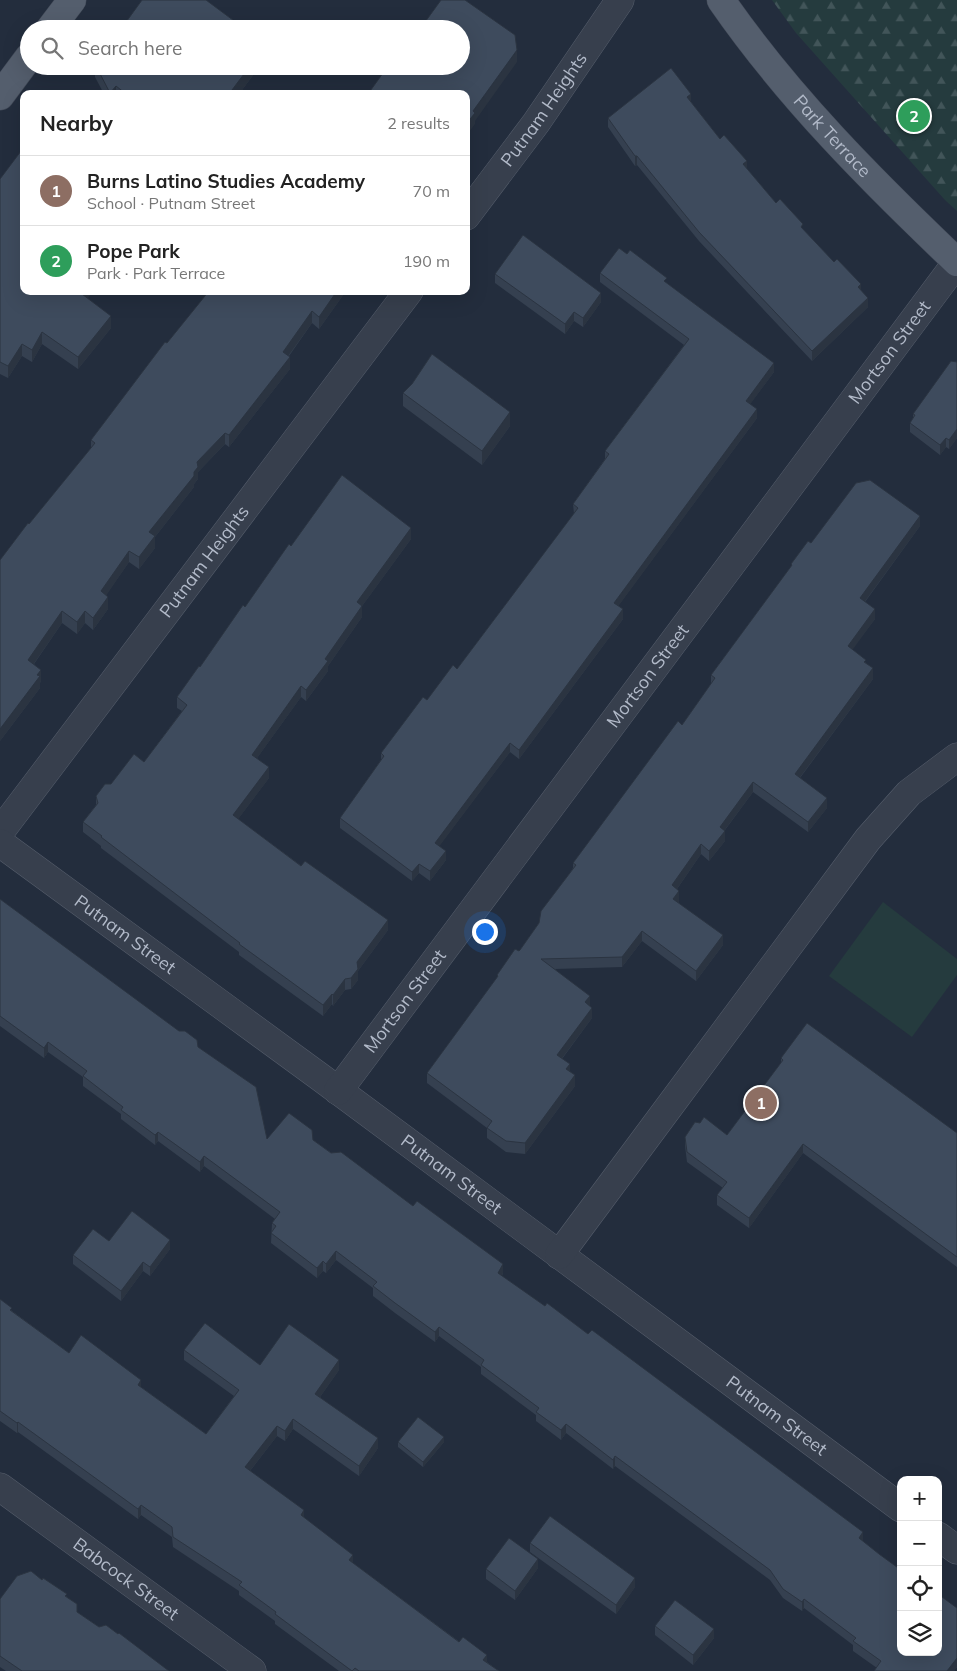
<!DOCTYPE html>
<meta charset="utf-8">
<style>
body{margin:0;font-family:Mulish,sans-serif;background:#f6f6f6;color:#222}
.controls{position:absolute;right:15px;bottom:15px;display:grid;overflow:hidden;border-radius:10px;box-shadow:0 5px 20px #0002}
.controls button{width:45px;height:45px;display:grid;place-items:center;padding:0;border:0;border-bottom:1px solid #e0e0e0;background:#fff;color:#222;font:25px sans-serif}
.you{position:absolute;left:484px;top:931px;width:18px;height:18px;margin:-12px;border:4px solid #fff;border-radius:50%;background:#1a73e8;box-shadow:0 0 0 8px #1a73e833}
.badge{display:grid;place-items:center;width:32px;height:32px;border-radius:50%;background:#2563eb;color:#fff;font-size:16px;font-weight:700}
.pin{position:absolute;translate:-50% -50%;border:2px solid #fff;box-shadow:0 1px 5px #0006}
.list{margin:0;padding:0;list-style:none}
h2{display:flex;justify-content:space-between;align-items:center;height:65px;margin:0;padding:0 20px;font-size:21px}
h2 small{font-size:16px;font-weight:400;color:#767676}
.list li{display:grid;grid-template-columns:32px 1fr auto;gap:15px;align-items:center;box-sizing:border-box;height:70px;padding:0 20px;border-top:1px solid #e0e0e0}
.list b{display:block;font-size:19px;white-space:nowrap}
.list p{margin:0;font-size:16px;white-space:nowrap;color:#767676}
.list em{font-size:16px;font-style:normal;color:#767676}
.icon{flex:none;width:28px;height:28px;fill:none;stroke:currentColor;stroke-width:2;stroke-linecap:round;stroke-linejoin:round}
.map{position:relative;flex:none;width:957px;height:1671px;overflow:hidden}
.search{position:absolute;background:#fff;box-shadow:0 5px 20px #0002;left:20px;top:20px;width:450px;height:55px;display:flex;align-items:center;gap:12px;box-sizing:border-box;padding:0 18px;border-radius:28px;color:#767676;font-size:19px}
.panel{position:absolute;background:#fff;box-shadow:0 5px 20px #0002;left:20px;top:90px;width:450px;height:205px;border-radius:10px}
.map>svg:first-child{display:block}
</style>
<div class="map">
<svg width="957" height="1671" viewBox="0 0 957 1671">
<defs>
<pattern id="forest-firs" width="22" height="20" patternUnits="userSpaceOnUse" patternTransform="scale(1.25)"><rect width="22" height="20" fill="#253b3e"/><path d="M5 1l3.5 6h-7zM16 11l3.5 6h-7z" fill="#425559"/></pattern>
</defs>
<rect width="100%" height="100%" fill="#232d3d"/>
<polygon fill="#253b3e" points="883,902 957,959 957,975 912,1037 829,976"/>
<polygon fill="url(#forest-firs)" points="772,0 957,0 957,211 945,200 796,33"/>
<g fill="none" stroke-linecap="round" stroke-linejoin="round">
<g stroke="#555d6b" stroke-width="29">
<g id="minor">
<path id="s1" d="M466 216 536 123 620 0"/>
<path id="s2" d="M0 832 409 291"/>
<path id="s3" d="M0 843 320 1077 901 1508"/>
<path id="s4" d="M338 1091 957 262"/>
<polyline points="559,1255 868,839 909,793 957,757"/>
<path id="s5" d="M0 1487 252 1671"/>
<polyline points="938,1536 957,1550"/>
</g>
</g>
<g stroke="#404856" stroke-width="29">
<g id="major">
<path id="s6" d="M721 0C788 97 872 181 957 262"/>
<polyline points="50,29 72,0"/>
<polyline points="0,96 29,57"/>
</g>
</g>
<use href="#minor" stroke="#373f4d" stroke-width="28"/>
<use href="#major" stroke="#545e6d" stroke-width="28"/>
</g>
<g fill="#354050">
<polygon points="95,66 260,66 239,94 104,94 95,77"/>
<polygon points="691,102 720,139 747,169 776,203 803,230 861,291 868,307 812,361 699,241 637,165 635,166 608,127 608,118"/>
<polygon points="0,179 93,291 87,298 111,328 78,369 42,344 32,362 22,356 8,378 0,374"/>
<polygon points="600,273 667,283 774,372 750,404 757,418 618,606 623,619 519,759 510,752 439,846 446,860 430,881 419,873 412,881 340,828 340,818 381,760 381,753 427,700 457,669 574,514 573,504 605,459 605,451 684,345 600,282"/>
<polygon points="495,274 601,302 583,327 574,321 565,334 495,283"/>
<polygon points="346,291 319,329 312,323 289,356 290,369 229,447 225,444 198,472 198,479 194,484 194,487 155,537 155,548 139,569 129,562 106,595 108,609 93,630 85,623 77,634 62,623 34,664 41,681 40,683 40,688 0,741 29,524 91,449 91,440 167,343"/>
<polygon points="957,362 957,438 949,449 946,447 940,455 910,432 910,423 913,419 913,414"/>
<polygon points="403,393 510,426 482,465 403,406"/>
<polygon points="920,526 865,602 875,619 852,649 866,663 873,679 800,778 827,808 808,832 753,792 725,830 725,841 709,861 701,854 677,889 679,901 678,902 723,945 696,981 642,941 622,967 555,969 590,1006 592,1018 562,1059 570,1072 575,1086 525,1154 506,1152 487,1138 487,1128 427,1083 427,1073 497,979 497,975 520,950 539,923 573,868 573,863 682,725 711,684 711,675 791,567 791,564 811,543"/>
<polygon points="411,539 362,606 362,617 328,666 328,671 306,701 301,697 257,758 269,778 238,819 388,930 358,971 358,980 351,989 345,990 333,1006 332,1004 323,1016 239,955 239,952 101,848 101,846 83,832 83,822 96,805 96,796 111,784 144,762 182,711 177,708 177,697 200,667 291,546"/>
<polygon points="0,899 198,1047 267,1139 313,1140 503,1273 502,1276 863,1541 901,1652 957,1608 957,1667 954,1671 874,1671 877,1668 853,1651 853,1645 804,1608 802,1611 783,1598 770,1580 615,1466 613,1469 566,1433 561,1440 536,1421 536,1415 481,1374 481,1367 439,1336 435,1342 395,1313 373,1296 373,1288 336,1260 326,1273 323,1271 317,1278 271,1243 272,1223 275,1219 204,1166 200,1172 158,1141 155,1145 121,1119 121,1114 83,1086 83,1077 48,1052 44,1058 0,1026"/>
<polygon points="781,1058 957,1133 957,1267 803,1153 749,1228 717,1205 717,1195 723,1188 687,1162 685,1146 685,1137 700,1123 727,1135 781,1063"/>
<polygon points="109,1241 170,1249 150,1276 143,1271 121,1301 73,1264 73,1255"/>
<polygon points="0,1299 12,1311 69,1353 141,1387 206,1434 234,1396 184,1360 184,1350 260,1365 339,1370 320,1397 378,1448 359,1476 293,1429 285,1441 277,1436 250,1471 304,1518 353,1563 499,1671 339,1671 275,1624 275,1621 239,1595 239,1591 173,1547 172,1537 141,1515 138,1519 18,1432 17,1433 0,1421"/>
<polygon points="398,1442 444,1442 423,1467 398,1447"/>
<polygon points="530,1543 635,1587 616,1614 530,1552"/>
<polygon points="538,1568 515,1600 486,1579 486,1569"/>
<polygon points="42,1580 67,1597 77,1612 99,1627 169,1671 6,1671 0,1667 0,1599"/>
<polygon points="655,1626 714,1638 693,1665 655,1635"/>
</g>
<g fill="#2b3441">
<polygon points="517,50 517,62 475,121 475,124 466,136 466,124 473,111"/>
<polygon points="250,66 260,66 239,94 229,94"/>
<polygon points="116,86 116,94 110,94 110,93"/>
<polygon points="691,94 691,104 687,97"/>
<polygon points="635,156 637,156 637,165 635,166"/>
<polygon points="747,161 747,170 743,164"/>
<polygon points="861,284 861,293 858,287"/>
<polygon points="84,291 93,291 82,306 82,294"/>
<polygon points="337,291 346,291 319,329 319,317"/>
<polygon points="601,293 601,302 583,327 583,318"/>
<polygon points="868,298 868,307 812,361 812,351"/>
<polygon points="312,311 312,323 283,363 283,352"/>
<polygon points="574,312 574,321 565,334 565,324"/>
<polygon points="111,316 111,328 78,369 78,357"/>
<polygon points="42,332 42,344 32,362 32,350"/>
<polygon points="22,344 22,356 8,378 8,366"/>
<polygon points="290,357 290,369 229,447 229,435"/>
<polygon points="774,363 774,372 746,410 746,401"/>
<polygon points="757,409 757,418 614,612 614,603"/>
<polygon points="510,412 510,426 482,465 482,451"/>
<polygon points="957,429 957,438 949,449 949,440"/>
<polygon points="225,433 225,444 198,472 198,479 194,484 194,472 197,462"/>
<polygon points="946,438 946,447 940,455 940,445"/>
<polygon points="194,476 194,487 155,537 155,548 139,569 139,557 149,532"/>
<polygon points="920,516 920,526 860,608 860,598"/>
<polygon points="411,528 411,539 357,613 357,602"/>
<polygon points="129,551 129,562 101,603 101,591"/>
<polygon points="108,597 108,609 93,630 93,618"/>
<polygon points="362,606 362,617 328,666 328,671 306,701 306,690 325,659"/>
<polygon points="623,609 623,619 519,759 519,750"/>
<polygon points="875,609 875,619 848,656 848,646"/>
<polygon points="62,611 62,623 28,672 28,660"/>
<polygon points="85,611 85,623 77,634 77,622"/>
<polygon points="873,668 873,679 795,784 795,774"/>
<polygon points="41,670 41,681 40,683 40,688 0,741 0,729"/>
<polygon points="301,686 301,697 252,765 252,755"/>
<polygon points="510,743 510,752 435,852 435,843"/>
<polygon points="269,767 269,778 233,826 233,815"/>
<polygon points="753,782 753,792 721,835 725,831 725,841 709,861 709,851 720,827"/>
<polygon points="827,798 827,808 808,832 808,822"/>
<polygon points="701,844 701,854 672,896 672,885"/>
<polygon points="446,851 446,860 430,881 430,871"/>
<polygon points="419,864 419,873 412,881 412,872"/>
<polygon points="679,891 679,901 673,909 673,899"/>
<polygon points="388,920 388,930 358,971 358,980 351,989 351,978 357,962"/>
<polygon points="642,931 642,941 622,967 622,957"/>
<polygon points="723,935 723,945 696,981 696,971"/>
<polygon points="345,979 345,990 333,1006 333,995"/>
<polygon points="332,994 332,1004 323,1016 323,1005"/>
<polygon points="590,996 590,1006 585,1013 585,1002"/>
<polygon points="592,1008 592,1018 557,1065 557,1055"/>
<polygon points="48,1042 48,1052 44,1058 44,1048"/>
<polygon points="570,1064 570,1075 566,1069"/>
<polygon points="575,1075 575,1086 525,1154 525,1143"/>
<polygon points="158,1132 158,1141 155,1145 155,1135"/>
<polygon points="803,1144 803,1153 749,1228 749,1218"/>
<polygon points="204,1156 204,1166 200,1172 200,1162"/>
<polygon points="170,1240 170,1249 150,1276 150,1267"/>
<polygon points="336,1251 336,1260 326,1273 326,1264"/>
<polygon points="323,1261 323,1271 317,1278 317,1268"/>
<polygon points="143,1262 143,1271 121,1301 121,1291"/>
<polygon points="503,1264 503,1273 498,1283 498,1273"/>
<polygon points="439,1327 439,1336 435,1342 435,1332"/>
<polygon points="339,1360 339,1370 315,1404 315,1394"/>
<polygon points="141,1380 141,1390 138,1385"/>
<polygon points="293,1419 293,1429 285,1441 285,1431"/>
<polygon points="18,1422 18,1432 17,1433 17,1423"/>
<polygon points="566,1424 566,1433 561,1440 561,1430"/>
<polygon points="277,1426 277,1436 245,1477 245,1467"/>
<polygon points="444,1437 444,1442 423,1467 423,1462"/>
<polygon points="378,1438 378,1448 359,1476 359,1466"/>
<polygon points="615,1456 615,1466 613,1469 613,1460"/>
<polygon points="141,1505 141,1515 138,1519 138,1509"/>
<polygon points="304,1510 304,1520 301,1515"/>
<polygon points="863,1532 863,1542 859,1538"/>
<polygon points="353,1555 353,1564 349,1560"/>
<polygon points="538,1559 538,1568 515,1600 515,1591"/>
<polygon points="635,1578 635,1587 616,1614 616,1605"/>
<polygon points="804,1599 804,1608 802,1611 802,1602"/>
<polygon points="714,1629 714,1638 693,1665 693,1655"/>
<polygon points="487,1655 487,1665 483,1660"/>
<polygon points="957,1658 957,1667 954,1671 947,1671"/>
</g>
<g fill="#3e4b5d" stroke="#2b3441">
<polygon points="142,0 206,0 245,29 121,29"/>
<polygon points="441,0 465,0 515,35 517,50 473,111 475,113 466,124 466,94 368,94 388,66 461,66 461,29 420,29"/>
<polygon points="96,66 250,66 229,94 126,94 116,86 110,93"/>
<polygon points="671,68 691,94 687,97 720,139 724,135 747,161 743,164 776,203 780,199 803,224 801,227 834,262 837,259 861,284 858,287 868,298 812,351 699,232 637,156 635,156 608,118"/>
<polygon points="24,147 24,291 84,291 82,294 111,316 78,357 42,332 32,350 22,344 8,366 0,362 0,179"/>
<polygon points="523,235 601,293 583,318 574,312 565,324 495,274"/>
<polygon points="619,248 627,254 630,250 667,278 664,281 774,363 746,401 757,409 614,603 623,609 519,750 510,743 435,843 446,851 430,871 419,864 412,872 340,818 384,756 381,753 423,697 427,700 453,665 457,669 578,508 573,504 609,454 605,451 689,339 600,273"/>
<polygon points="209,291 337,291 319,317 312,311 283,352 290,357 229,435 225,433 197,462 198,467 194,472 194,476 149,532 155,536 139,557 129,551 101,591 108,597 93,618 85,611 77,622 62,611 28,660 41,670 37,675 40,676 0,729 0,560 28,523 29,524 95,443 91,440 165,342 167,343"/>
<polygon points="432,354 510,412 482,451 403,393 412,384"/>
<polygon points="951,361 957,362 957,429 949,440 946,438 940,445 910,423 915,415 913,414"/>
<polygon points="342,475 411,528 357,602 362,606 325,659 328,661 306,690 301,686 252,755 269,767 233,815 301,866 305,861 388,920 357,962 358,969 351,978 345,979 333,995 332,994 323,1005 239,944 240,943 101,837 102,836 83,822 98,803 96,796 105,784 111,784 134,754 144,762 187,705 177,697 199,666 200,667 243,605 245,607 289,544 291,546"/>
<polygon points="870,480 920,516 860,598 875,609 848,646 866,660 864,662 873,668 795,774 827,798 808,822 753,782 720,827 725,831 709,851 701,844 672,885 679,891 673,899 723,935 696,971 642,931 622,957 541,959 590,996 585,1002 592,1008 557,1055 570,1064 566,1069 575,1075 525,1143 506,1141 487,1128 492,1121 427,1073 498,976 497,975 515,949 519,951 520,950 539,923 541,911 576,865 573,863 678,721 682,725 715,678 711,675 792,565 791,564 808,541 811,543 856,483"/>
<polygon points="0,899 179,1031 185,1031 197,1040 198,1047 256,1087 267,1139 289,1113 312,1130 313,1140 331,1153 341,1152 413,1206 417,1201 503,1264 498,1273 545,1306 547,1303 588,1334 592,1330 863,1532 859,1538 879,1554 901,1570 901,1652 938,1652 938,1594 957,1608 957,1658 947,1671 874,1671 881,1661 853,1641 856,1638 804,1599 802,1602 783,1589 770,1570 615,1456 613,1460 566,1424 561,1430 536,1412 539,1408 481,1365 484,1360 439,1327 435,1332 395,1303 373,1286 377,1282 336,1251 326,1264 323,1261 317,1268 271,1233 276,1226 272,1223 280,1212 204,1156 200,1162 158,1132 155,1135 121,1110 123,1107 83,1076 87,1071 48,1042 44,1048 0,1016"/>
<polygon points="807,1023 957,1133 957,1257 803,1144 749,1218 717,1195 727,1182 687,1152 685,1137 695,1122 700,1123 704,1117 727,1135 783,1060 781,1058"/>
<polygon points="132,1211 170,1240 150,1267 143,1262 121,1291 73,1255 93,1229 109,1241"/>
<polygon points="0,1299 12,1308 10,1310 69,1353 81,1335 141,1380 138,1385 206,1434 239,1390 184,1350 205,1323 260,1365 289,1324 339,1360 315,1394 378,1438 359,1466 293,1419 285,1431 277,1426 245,1467 304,1510 301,1515 353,1555 349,1560 459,1642 463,1637 487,1655 483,1660 499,1671 359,1671 355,1668 352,1671 275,1614 276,1612 239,1585 242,1582 173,1537 172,1527 141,1505 138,1509 18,1422 17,1423 0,1411"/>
<polygon points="418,1417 444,1437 423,1462 398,1442"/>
<polygon points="550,1516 635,1578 616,1605 530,1543"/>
<polygon points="509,1538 538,1559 515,1591 486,1569"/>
<polygon points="31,1571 42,1580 43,1578 67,1594 65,1596 77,1604 77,1612 99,1627 106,1625 118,1634 119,1633 169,1671 22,1671 0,1656 0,1599 17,1576"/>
<polygon points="675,1600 714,1629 693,1655 655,1626"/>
</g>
<g text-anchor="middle" stroke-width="5" stroke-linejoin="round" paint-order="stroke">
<g font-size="18" fill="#b2bac9" stroke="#1c2432">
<text dy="6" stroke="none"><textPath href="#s1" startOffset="132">Putnam Heights</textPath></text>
<text dy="6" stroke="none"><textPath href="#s6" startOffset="176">Park Terrace</textPath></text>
<text dy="6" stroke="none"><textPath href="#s4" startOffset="922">Mortson Street</textPath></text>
<text dy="6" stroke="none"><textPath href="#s2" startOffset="339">Putnam Heights</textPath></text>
<text dy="6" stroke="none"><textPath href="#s4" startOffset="518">Mortson Street</textPath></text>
<text dy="6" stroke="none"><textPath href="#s3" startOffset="155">Putnam Street</textPath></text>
<text dy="6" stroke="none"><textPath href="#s4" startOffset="112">Mortson Street</textPath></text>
<text dy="6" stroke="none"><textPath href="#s3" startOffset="560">Putnam Street</textPath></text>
<text dy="6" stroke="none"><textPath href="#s3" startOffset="965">Putnam Street</textPath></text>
<text dy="6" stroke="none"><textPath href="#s5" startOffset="156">Babcock Street</textPath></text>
</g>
</g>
</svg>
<div class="controls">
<button>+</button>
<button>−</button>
<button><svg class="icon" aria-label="locate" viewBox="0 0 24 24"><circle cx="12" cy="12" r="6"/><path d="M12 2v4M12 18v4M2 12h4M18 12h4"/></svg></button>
<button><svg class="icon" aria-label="layers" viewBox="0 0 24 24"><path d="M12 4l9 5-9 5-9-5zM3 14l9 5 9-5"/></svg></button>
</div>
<div class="you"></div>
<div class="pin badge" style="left:761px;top:1103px;background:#8d6e63">1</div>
<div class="pin badge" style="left:914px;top:116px;background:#2e9e5b">2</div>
<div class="search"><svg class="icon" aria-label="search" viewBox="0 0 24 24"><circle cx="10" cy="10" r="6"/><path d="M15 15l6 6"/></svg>Search here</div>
<section class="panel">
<h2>Nearby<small>2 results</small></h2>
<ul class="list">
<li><span class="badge" style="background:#8d6e63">1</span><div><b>Burns Latino Studies Academy</b><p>School · Putnam Street</p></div><em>70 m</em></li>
<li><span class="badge" style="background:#2e9e5b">2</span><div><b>Pope Park</b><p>Park · Park Terrace</p></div><em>190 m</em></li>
</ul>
</section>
</div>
